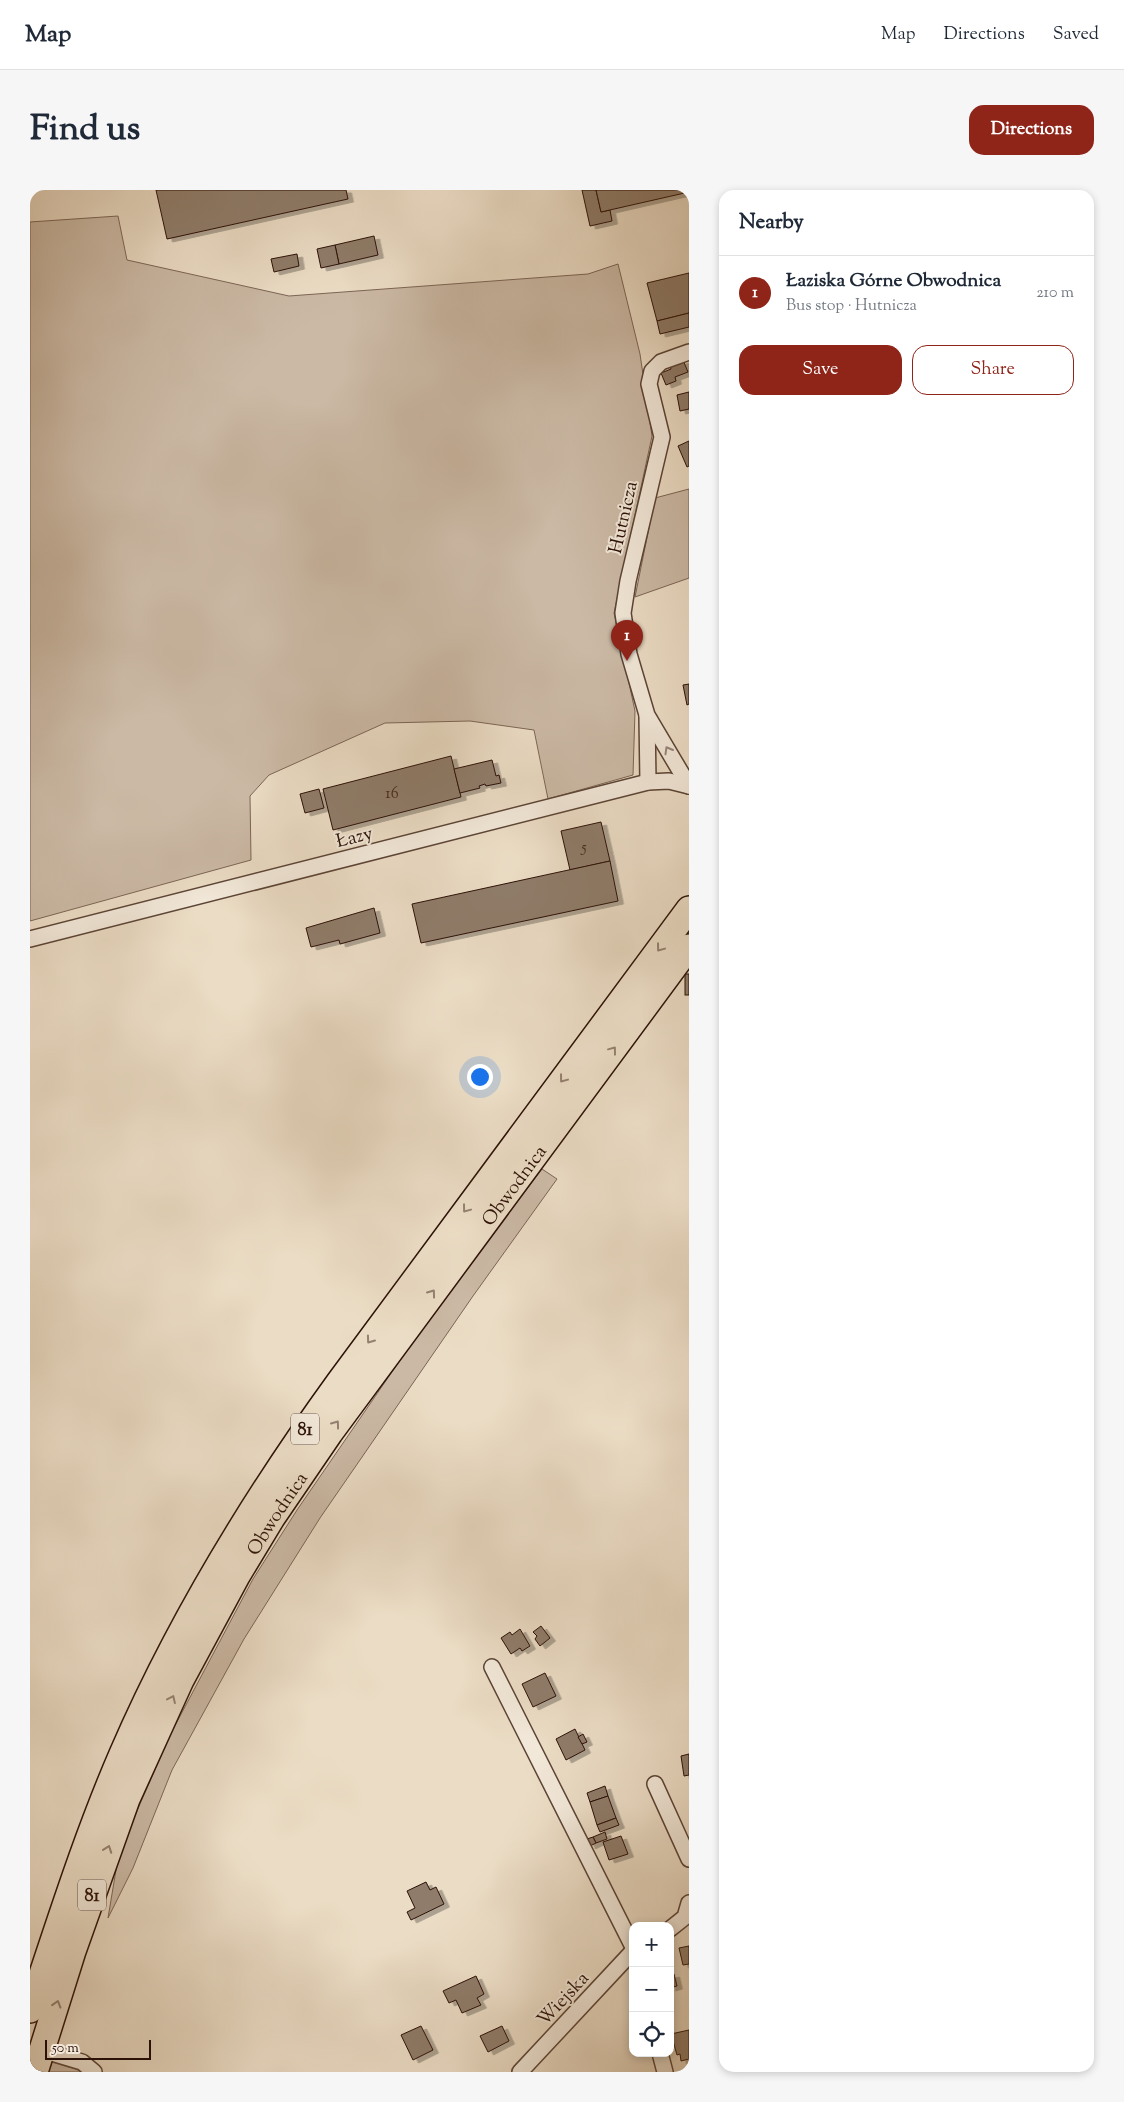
<!DOCTYPE html>
<meta charset="utf-8">
<style>
body{margin:0;font-family:"Sorts Mill Goudy",serif;background:#f6f6f7;color:#1f2937}
.controls{position:absolute;right:15px;bottom:15px;display:grid;overflow:hidden;border-radius:10px;box-shadow:0 2px 8px #0003}
.controls button{width:45px;height:45px;display:grid;place-items:center;padding:0;border:0;border-bottom:1px solid #e0e1e3;background:#fff;color:#1f2937;font:25px sans-serif}
.scale{position:absolute;left:15px;bottom:12px;width:106px;box-sizing:border-box;padding-left:5px;border:2px solid #2c1107;border-top:0;font-size:14px;line-height:18px;white-space:nowrap;color:#2c1107;-webkit-text-stroke:4px #f2e8d9;paint-order:stroke}
.you{position:absolute;left:449px;top:886px;width:18px;height:18px;margin:-12px;border:4px solid #fff;border-radius:50%;background:#1a73e8;box-shadow:0 0 0 8px #1a73e833}
.badge{display:grid;place-items:center;width:32px;height:32px;border-radius:50%;background:#8f2418;color:#fff;font-size:16px;font-weight:700}
.pin{position:absolute;translate:-50% -41px;filter:drop-shadow(0 1px 2px #0008)}
.pin::after{content:'';position:absolute;top:26px;width:18px;height:15px;background:inherit;clip-path:polygon(0 0,100% 0,50% 100%)}
.list{margin:0;padding:0;list-style:none}
h2{display:flex;justify-content:space-between;align-items:center;height:65px;margin:0;padding:0 20px;font-size:21px}
h2 small{font-size:16px;font-weight:400;color:#747a83}
.list li{display:grid;grid-template-columns:32px 1fr auto;gap:15px;align-items:center;box-sizing:border-box;height:75px;padding:0 20px;border-top:1px solid #e0e1e3}
.list b{display:block;font-size:19px;white-space:nowrap}
.list p{margin:0;font-size:16px;white-space:nowrap;color:#747a83}
.list em{font-size:16px;font-style:normal;color:#747a83}
.actions{display:flex;gap:10px;padding:15px 20px}
.actions a{flex:1;padding:11px 0;border:1px solid #8f2418;border-radius:15px;text-align:center;font-size:18px;color:#8f2418}
.actions .main{background:#8f2418;color:#fff}
.icon{flex:none;width:28px;height:28px;fill:none;stroke:currentColor;stroke-width:2;stroke-linecap:round;stroke-linejoin:round}
.map{position:relative;flex:none;width:659px;height:1882px;overflow:hidden;border-radius:15px}
header{display:flex;align-items:center;gap:30px;box-sizing:border-box;height:70px;padding:0 25px;background:#fff;border-bottom:1px solid #e0e1e3}
header strong{font-size:24px}
nav{display:flex;gap:28px;margin-inline-start:auto;font-size:18px}
.intro{display:flex;align-items:center;justify-content:space-between;box-sizing:border-box;height:120px;padding:0 30px}
h1{margin:0;font-size:35px}
.button{padding:12px 22px;border-radius:15px;background:#8f2418;color:#fff;font-size:18px;font-weight:700}
main{display:flex;gap:30px;padding:0 30px}
aside{flex:1;background:#fff;border-radius:15px;box-shadow:0 2px 8px #0003}
.map>svg:first-child{display:block}
</style>
<header>
<strong>Map</strong>
<nav><a>Map</a><a>Directions</a><a>Saved</a></nav>
</header>
<div class="intro"><h1>Find us</h1><a class="button">Directions</a></div>
<main>
<div class="map">
<svg width="659" height="1882" viewBox="0 0 659 1882">
<defs>
<filter id="shadow"><feDropShadow dx="5.5" dy="3" stdDeviation="0" flood-color="#0004"/></filter>
</defs>
<rect width="100%" height="100%" fill="#ebdcc5"/>
<filter id="stains"><feTurbulence type="fractalNoise" baseFrequency=".004" numOctaves="4"/><feColorMatrix values="0 0 0 0 .2 0 0 0 0 .09 0 0 0 0 .02 0 0 0 .5 -.17"/></filter>
<radialGradient id="worn" r=".72"><stop offset=".6" stop-color="#630" stop-opacity="0"/><stop offset="1" stop-color="#630" stop-opacity=".3"/></radialGradient>
<g fill="#cbb9a5" stroke="#7c6556">
<polygon points="88,26 97,70 259,106 558,84 588,74 610,164 622,246 584,423 605,521 603,585 518,609 504,540 440,531 355,533 239,585 220,606 221,670 0,731 0,32"/>
<polygon points="659,299 659,388 605,407 625,308"/>
<polygon points="512,979 527,989 443,1106 290,1328 214,1449 142,1580 103,1678 78,1728 89,1662 141,1543 223,1389 267,1320 386,1147"/>
<polygon points="18,1871 48,1880 50,1882 15,1882"/>
</g>
<g fill="#8f7b6a" stroke="#2c1107" filter="url(#shadow)">
<polygon points="126,0 316,0 318,9 137,49"/>
<polygon points="552,0 566,0 571,22 580,20 582,31 560,36"/>
<polygon points="566,0 659,0 659,2 571,22"/>
<polygon points="344,46 348,65 309,74 305,55"/>
<polygon points="305,55 309,74 291,78 287,59"/>
<polygon points="267,64 269,76 244,82 241,69"/>
<polygon points="659,83 659,123 627,131 617,93"/>
<polygon points="659,123 659,137 630,144 627,131"/>
<polygon points="653,170 658,182 645,187 646,191 636,195 631,183 641,179 640,176"/>
<polygon points="659,202 659,219 650,221 647,205"/>
<polygon points="659,251 659,276 657,277 648,256"/>
<polygon points="659,494 659,514 657,515 653,495"/>
<polygon points="421,566 431,607 303,640 293,599"/>
<polygon points="462,570 466,586 469,585 471,593 456,596 455,594 449,596 450,598 430,603 424,579"/>
<polygon points="289,599 294,618 275,623 270,604"/>
<polygon points="571,632 580,671 540,680 531,641"/>
<polygon points="580,671 588,711 391,753 382,714"/>
<polygon points="344,718 350,743 310,754 309,750 281,757 276,738"/>
<rect x="655" y="784" width="4" height="21"/>
<polygon points="511,1436 520,1448 510,1456 505,1449 507,1446 503,1442"/>
<polygon points="490,1439 500,1456 492,1461 490,1458 481,1464 471,1448 480,1442 482,1445"/>
<polygon points="515,1483 526,1506 503,1517 492,1494"/>
<polygon points="545,1539 555,1560 536,1570 526,1549"/>
<polygon points="553,1544 557,1552 552,1554 548,1547"/>
<polygon points="659,1564 659,1585 654,1586 651,1566"/>
<polygon points="575,1596 578,1606 560,1612 557,1603"/>
<polygon points="578,1606 586,1628 567,1635 560,1612"/>
<polygon points="586,1628 589,1635 570,1642 567,1635"/>
<polygon points="575,1642 577,1649 566,1653 563,1647"/>
<polygon points="591,1646 598,1664 579,1670 573,1652"/>
<polygon points="563,1647 566,1653 560,1656 557,1649"/>
<polygon points="396,1692 400,1700 406,1697 414,1714 381,1730 377,1722 385,1718 377,1701"/>
<polygon points="659,1756 659,1774 653,1775 649,1758"/>
<polygon points="644,1784 647,1796 640,1798 640,1785"/>
<polygon points="446,1786 454,1804 447,1808 451,1815 432,1823 426,1810 419,1813 413,1801"/>
<polygon points="391,1836 403,1860 383,1870 371,1845"/>
<polygon points="472,1836 479,1851 458,1862 450,1846"/>
<polygon points="659,1840 659,1869 651,1871 650,1864 647,1865 641,1844"/>
</g>
<g fill="none" stroke-linecap="round" stroke-linejoin="round">
<g stroke="#5c4436" stroke-width="18">
<g id="minor">
<polyline points="617,526 618,592"/>
<polyline points="659,596 617,525 599,464 593,423 598,391 632,247 619,194 622,181 631,172 659,162"/>
<polyline points="0,749 618,592 639,591 659,596"/>
<polyline points="462,1477 603,1757"/>
<polyline points="625,1594 659,1669"/>
<polyline points="640,1739 655,1727 659,1713"/>
<polyline points="12,1860 52,1872 64,1882"/>
<polyline points="630,1863 635,1882"/>
<polyline points="490,1882 603,1761"/>
</g>
</g>
<g stroke="#2c1107" stroke-width="28">
<g id="primary">
<path d="M0 1820C29 1734 56 1647 92 1564 149 1432 225 1308 309 1192L659 719"/>
<path id="s1" d="M5 1882 43 1761 97 1609 151 1490 207 1386 242 1328 300 1243 659 757"/>
</g>
</g>
<use href="#minor" stroke="#f2e8d9" stroke-width="15"/>
<use href="#primary" stroke="#ebdcc5" stroke-width="25"/>
</g>
<defs><path id="oneway-chevron" d="M-2-3.5L2.5 0L-2 3.5" fill="none" stroke-width="1.6" stroke-linecap="round" stroke-linejoin="round" transform="scale(1.25)"/></defs>
<use stroke="#99877a" href="#oneway-chevron" transform="translate(638 560) rotate(-120)"/>
<g stroke="#958170">
<use href="#oneway-chevron" transform="translate(630 758) rotate(127)"/>
<use href="#oneway-chevron" transform="translate(583 860) rotate(-53)"/>
<use href="#oneway-chevron" transform="translate(533 889) rotate(127)"/>
<use href="#oneway-chevron" transform="translate(436 1019) rotate(127)"/>
<use href="#oneway-chevron" transform="translate(402 1103) rotate(-54)"/>
<use href="#oneway-chevron" transform="translate(340 1150) rotate(126)"/>
<use href="#oneway-chevron" transform="translate(306 1234) rotate(-54)"/>
<use href="#oneway-chevron" transform="translate(142 1509) rotate(-65)"/>
<use href="#oneway-chevron" transform="translate(78 1659) rotate(-70)"/>
<use href="#oneway-chevron" transform="translate(27 1814) rotate(-73)"/>
</g>
<g text-anchor="middle" stroke-width="4" stroke-linejoin="round" paint-order="stroke">
<g font-size="16" fill="#452c20">
<text x="362" y="608">16</text>
<text x="554" y="662">5</text>
</g>
<g fill="#f2e8d9" stroke="#675246" stroke-width="1">
<rect x="261" y="1223.5" width="28" height="31" rx="4"/>
<rect x="48" y="1689.5" width="28" height="31" rx="4"/>
</g>
<g font-size="18" font-weight="bold" fill="#2c1107">
<text x="275" y="1245">81</text>
<text x="62" y="1711">81</text>
</g>
<g font-size="19" fill="#2c1107" stroke="#f2e8d9">
<text transform="translate(592 327) rotate(-77)" y="7">Hutnicza</text>
<text transform="translate(324 646) rotate(-14)" y="7">Łazy</text>
<text dy="7" stroke="none"><textPath href="#s1" startOffset="1016">Obwodnica</textPath></text>
<text dy="7" stroke="none"><textPath href="#s1" startOffset="611">Obwodnica</textPath></text>
<text transform="translate(532 1808) rotate(-47)" y="7">Wiejska</text>
</g>
</g>
<rect width="100%" height="100%" filter="url(#stains)"/>
<rect width="100%" height="100%" fill="url(#worn)"/>
</svg>
<div class="controls">
<button>+</button>
<button>−</button>
<button><svg class="icon" aria-label="locate" viewBox="0 0 24 24"><circle cx="12" cy="12" r="6"/><path d="M12 2v4M12 18v4M2 12h4M18 12h4"/></svg></button>
</div>
<div class="scale">50 m</div>
<div class="you"></div>
<div class="pin badge" style="left:597px;top:471px">1</div>
</div>
<aside>
<h2>Nearby<small></small></h2>
<ul class="list">
<li><span class="badge">1</span><div><b>Łaziska Górne Obwodnica</b><p>Bus stop · Hutnicza</p></div><em>210 m</em></li>
</ul>
<div class="actions"><a class="main">Save</a><a>Share</a></div>
</aside>
</main>
